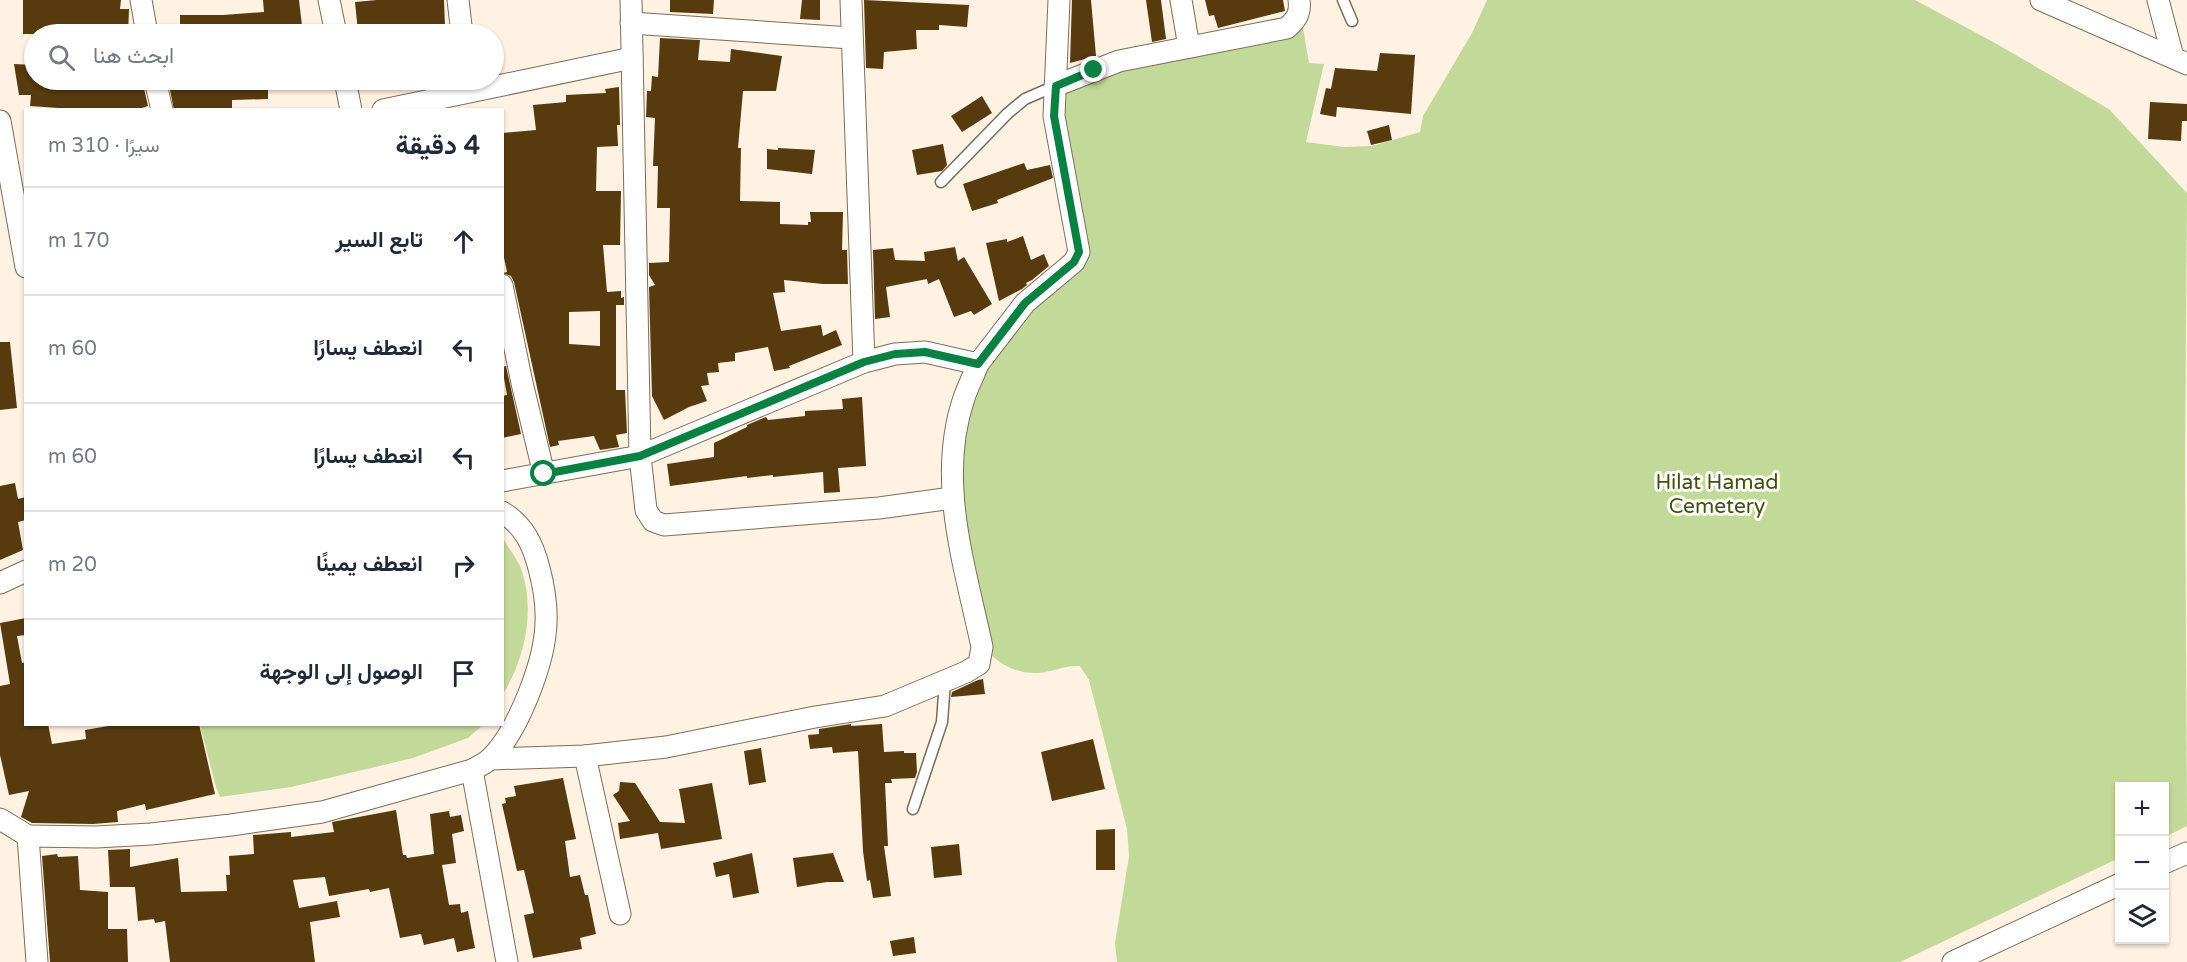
<!DOCTYPE html>
<html lang="ar">
<meta charset="utf-8">
<style>
body{margin:0;font-family:"Varela Round",Vazirmatn,sans-serif;background:#f2f2f3;color:#1f2937;direction:rtl}
.controls{position:absolute;right:18px;bottom:18px;display:grid;overflow:hidden;border-radius:0px;box-shadow:0 2px 4px #0004}
.controls button{width:54px;height:54px;display:grid;place-items:center;padding:0;border:0;border-bottom:2px solid #e0e1e3;background:#fff;color:#1f2937;font:30px sans-serif}
.stop{position:absolute;width:18px;height:18px;margin:-14px;border:4px solid #0b8043;border-radius:50%;background:#fff}
.stop.end{background:#0b8043;border-color:#fff;box-shadow:0 2px 6px #0008}
.list{margin:0;padding:0;list-style:none}
h2{display:flex;justify-content:space-between;align-items:center;height:78px;margin:0;padding:0 24px;font-size:26px}
h2 small{font-size:20px;font-weight:400;color:#747a83}
.list li{display:grid;grid-template-columns:39px 1fr auto;gap:18px;align-items:center;box-sizing:border-box;height:108px;padding:0 24px;border-top:2px solid #e0e1e3}
.list b{display:block;font-size:22px;white-space:nowrap}
.list em{font-size:20px;font-style:normal;color:#747a83}
.icon{flex:none;width:33px;height:33px;fill:none;stroke:currentColor;stroke-width:2;stroke-linecap:round;stroke-linejoin:round}
.map{position:relative;flex:none;width:2187px;height:962px;overflow:hidden;direction:ltr}
.search{position:absolute;background:#fff;box-shadow:0 2px 4px #0004;left:24px;top:24px;width:480px;height:66px;display:flex;align-items:center;gap:15px;box-sizing:border-box;padding:0 21px;border-radius:33px;color:#747a83;font-size:22px}
.panel{position:absolute;background:#fff;box-shadow:0 2px 4px #0004;left:24px;top:108px;width:480px;height:618px;border-radius:0px;direction:rtl}
.map>svg:first-child{display:block}
</style>
<div class="map">
<svg width="2187" height="962" viewBox="0 0 2187 962">
<rect width="100%" height="100%" fill="#fff2e2"/>
<g fill="#c3d99a">
<path d="M1487 0H1915L1995 43 2109 109 2187 193 2185 463 2187 826 2165 837 2164 786H2120L2119 858 1900 962H1117L1115 943 1129 856 1127 829 1089 680 1080 666C1064 665 1053 672 1038 673 1012 674 995 661 980 643L949 488 979 361 1088 254 1057 97 1071 69 1083 62 1163 43 1302 22 1309 63 1324 64 1306 142 1344 147 1372 146 1420 132 1423 116 1472 33Z"/>
<path d="M503 538C509 549 518 560 522 571 535 612 525 658 503 694Z"/>
<polygon points="200,725 200,724 483,725 468,738 413,758 291,787 220,797 216,787"/>
</g>
<g fill="#573a0e" fill-rule="evenodd">
<polygon points="23,0 121,0 120,9 129,9 128,34 23,34"/>
<polygon points="263,0 299,0 303,34 180,34 180,15 223,15 264,12"/>
<polygon points="377,0 444,0 445,26 440,26 441,34 388,34 387,29 358,32 355,2"/>
<polygon points="670,0 714,0 713,14 670,12"/>
<polygon points="802,0 820,0 820,20 800,19"/>
<polygon points="864,0 969,5 967,27 939,25 939,30 916,30 917,49 884,52 883,69 866,68"/>
<polygon points="1072,0 1091,0 1096,56 1070,63"/>
<polygon points="1146,0 1161,0 1166,39 1152,42"/>
<polygon points="1205,0 1283,0 1285,11 1218,28 1214,15 1209,16"/>
<polygon points="660,38 700,40 698,60 730,62 731,49 782,56 776,91 743,91 738,148 741,148 740,201 780,202 780,224 808,225 808,222 811,222 810,212 843,212 842,250 847,250 848,284 823,284 784,280 785,292 773,293 781,331 821,325 823,336 836,330 842,345 789,366 790,368 774,371 768,347 735,353 735,361 718,363 719,372 707,373 709,385 701,386 707,401 689,407 664,420 652,396 649,287 655,285 649,275 649,263 669,262 670,208 657,208 658,166 653,166 655,118 646,117 647,91 651,91 652,76 658,77"/>
<polygon points="1380,53 1415,55 1411,114 1337,107 1336,117 1320,114 1326,88 1331,89 1335,68 1377,71"/>
<polygon points="14,64 34,65 34,80 98,80 98,82 138,80 139,85 143,84 148,106 142,108 142,110 87,110 30,106 31,95 19,95"/>
<polygon points="168,80 268,80 268,99 232,100 232,110 174,110"/>
<path d="M619 87 620 125H617L618 146 597 147 596 191H621L620 245H603L607 292 621 291V298L624 297V305H616V390H625L627 433 616 435 619 447 600 450 594 436 558 441 559 445 550 447 514 282 511 276 503 273 507 272 502 248V133L536 130 533 105 566 102V95L606 93 605 89ZM600 311V346L569 344V312Z"/>
<polygon points="982,96 992,113 962,132 951,116"/>
<polygon points="2150,102 2187,104 2187,121 2182,121 2181,141 2148,139"/>
<polygon points="1389,125 1392,140 1371,145 1367,131"/>
<polygon points="943,144 947,165 942,171 917,175 912,150"/>
<polygon points="778,148 815,150 812,174 767,169 767,149 778,150"/>
<polygon points="1024,163 1027,170 1050,165 1053,178 997,200 998,203 972,211 963,184"/>
<polygon points="1023,236 1031,260 1044,254 1049,266 1032,280 1026,283 1027,285 1022,289 999,301 986,243 1007,239 1007,242"/>
<polygon points="955,247 958,261 964,257 992,304 974,315 971,311 954,317 939,279 928,284 927,279 886,287 890,317 875,319 873,250 893,248 895,260 925,261 924,252"/>
<polygon points="0,342 10,342 17,408 0,410"/>
<polygon points="506,366 521,434 502,438 502,396 507,395 502,367"/>
<polygon points="862,397 866,466 838,468 840,492 824,493 823,472 773,477 773,475 747,478 747,476 670,486 667,464 714,457 714,443 747,427 747,425 766,417 768,420 805,416 805,411 843,409 842,399"/>
<polygon points="15,483 18,499 26,497 26,520 18,522 23,550 0,560 0,486"/>
<polygon points="26,618 26,635 17,636 22,663 26,662 26,724 48,724 52,744 86,739 85,730 120,724 199,724 215,794 146,810 145,804 117,811 118,822 93,824 32,823 21,817 29,791 9,795 0,755 0,686 10,684 0,623"/>
<polygon points="983,679 985,694 951,697 952,692 978,680"/>
<polygon points="851,724 851,726 882,724 884,752 904,751 904,753 916,753 917,772 915,778 891,779 892,783 885,783 888,846 884,846 891,896 873,898 870,880 867,881 863,851 858,751 833,753 832,747 810,749 808,735 819,734 819,729"/>
<polygon points="1093,739 1105,789 1052,801 1041,752"/>
<polygon points="761,748 766,782 749,785 744,751"/>
<polygon points="563,778 576,839 565,841 570,877 580,875 585,895 588,895 596,934 580,938 582,949 533,958 524,915 534,913 524,870 517,871 502,804 506,803 505,798 516,796 514,786"/>
<polygon points="620,782 635,783 660,822 685,823 679,789 712,783 722,839 661,849 658,833 620,839 618,823 630,821 613,795 619,791"/>
<polygon points="396,810 403,855 406,855 407,858 434,854 430,814 449,811 450,817 461,815 464,831 452,834 456,863 442,865 449,905 460,904 461,913 468,911 475,948 457,952 454,938 424,945 421,934 400,938 389,888 370,892 369,889 329,896 325,877 293,880 299,908 337,901 340,917 310,922 315,962 170,962 165,921 155,923 154,919 138,921 135,887 110,887 108,850 130,849 130,867 178,858 181,892 227,891 226,875 230,875 229,856 254,854 253,835 291,832 291,837 334,832 332,822"/>
<polygon points="1115,829 1115,870 1096,870 1096,830"/>
<polygon points="959,844 962,875 934,878 931,847"/>
<polygon points="752,853 759,893 733,898 729,874 716,877 713,863"/>
<polygon points="833,853 844,882 827,882 797,887 793,858"/>
<polygon points="57,854 58,857 78,856 80,890 108,892 108,929 127,929 128,962 50,962 42,856"/>
<polygon points="914,937 916,953 893,956 890,941"/>
</g>
<g fill="none" stroke-linecap="round" stroke-linejoin="round">
<g stroke="#7b6d5b" stroke-width="13">
<g id="service">
<polyline points="1343,0 1352,21"/>
<polyline points="941,182 1008,113 1025,99 1055,86"/>
<polyline points="913,809 942,722 945,681"/>
</g>
</g>
<g stroke="#7b6d5b" stroke-width="23">
<g id="minor">
<polyline points="141,0 147,34"/>
<polyline points="329,0 336,34"/>
<polyline points="458,0 462,34"/>
<polyline points="631,0 640,456 646,510 653,521 664,525 879,508 952,498"/>
<polyline points="851,0 864,362"/>
<polyline points="1181,0 1189,47"/>
<polyline points="2041,0 2187,64"/>
<polyline points="2158,0 2173,57"/>
<polyline points="631,23 851,38"/>
<polyline points="155,80 162,110"/>
<polyline points="345,80 351,110"/>
<path d="M1055 86 1119 61 1287 28C1296 20 1301 13 1299 0"/>
<polyline points="383,110 632,58"/>
<polyline points="0,121 26,267"/>
<polyline points="502,285 522,383 544,474"/>
<polyline points="502,481 640,456 864,362 895,354 925,352 978,364 1025,303 1074,262 1079,252 1054,116 1059,0"/>
<polyline points="0,583 26,571"/>
<polyline points="585,756 620,914"/>
<path d="M490 759 585 756 666 747 815 717 885 706 966 672 979 664 982 647C965 566 936 480 964 398 968 386 974 375 978 364"/>
<polyline points="472,770 507,962"/>
<polyline points="0,819 28,836 37,962"/>
<path d="M28 836 96 837 151 834 231 825 322 812 472 770C478 767 486 763 491 758 518 731 545 662 546 623 547 604 544 587 539 568 533 545 524 525 502 512"/>
<polyline points="2164,863 2187,853"/>
<polyline points="1953,962 2120,884"/>
</g>
</g>
<use href="#service" stroke="#fff" stroke-width="10"/>
<use href="#minor" stroke="#fff" stroke-width="21"/>
</g>
<g fill="none" stroke-linecap="round" stroke-linejoin="round">
<polyline stroke="#0b8043" stroke-width="8" points="544,474 640,456 864,362 895,354 925,352 978,364 1025,303 1074,262 1079,252 1054,116 1056,86 1094,70"/>
</g>
<g text-anchor="middle" stroke-width="6" stroke-linejoin="round" paint-order="stroke">
<g font-size="21" fill="#40530d" stroke="#fff">
<text x="1717" y="489">Hilat Hamad<tspan x="1717" dy="24">Cemetery</tspan></text>
</g>
</g>
</svg>
<div class="controls">
<button>+</button>
<button>−</button>
<button><svg class="icon" aria-label="layers" viewBox="0 0 24 24"><path d="M12 4l9 5-9 5-9-5zM3 14l9 5 9-5"/></svg></button>
</div>
<div class="stop" style="left:544px;top:474px"></div>
<div class="stop end" style="left:1094px;top:70px"></div>
<div class="search"><svg class="icon" aria-label="search" viewBox="0 0 24 24"><circle cx="10" cy="10" r="6"/><path d="M15 15l6 6"/></svg>ابحث هنا</div>
<section class="panel">
<h2>4 دقيقة<small>سيرًا · 310 m</small></h2>
<ul class="list">
<li><svg class="icon" aria-label="ahead" viewBox="0 0 24 24"><path d="M12 20V5M6 11l6-6 6 6"/></svg><div><b>تابع السير</b></div><em>170 m</em></li>
<li><svg class="icon" aria-label="left" viewBox="0 0 24 24"><path d="M17 20v-9H6M10 6l-5 5 5 5"/></svg><div><b>انعطف يسارًا</b></div><em>60 m</em></li>
<li><svg class="icon" aria-label="left" viewBox="0 0 24 24"><path d="M17 20v-9H6M10 6l-5 5 5 5"/></svg><div><b>انعطف يسارًا</b></div><em>60 m</em></li>
<li><svg class="icon" aria-label="right" viewBox="0 0 24 24"><path d="M7 20v-9h11M14 6l5 5-5 5"/></svg><div><b>انعطف يمينًا</b></div><em>20 m</em></li>
<li><svg class="icon" aria-label="arrive" viewBox="0 0 24 24"><path d="M6 21V4h12l-3 4 3 4H6"/></svg><div><b>الوصول إلى الوجهة</b></div></li>
</ul>
</section>
</div>
